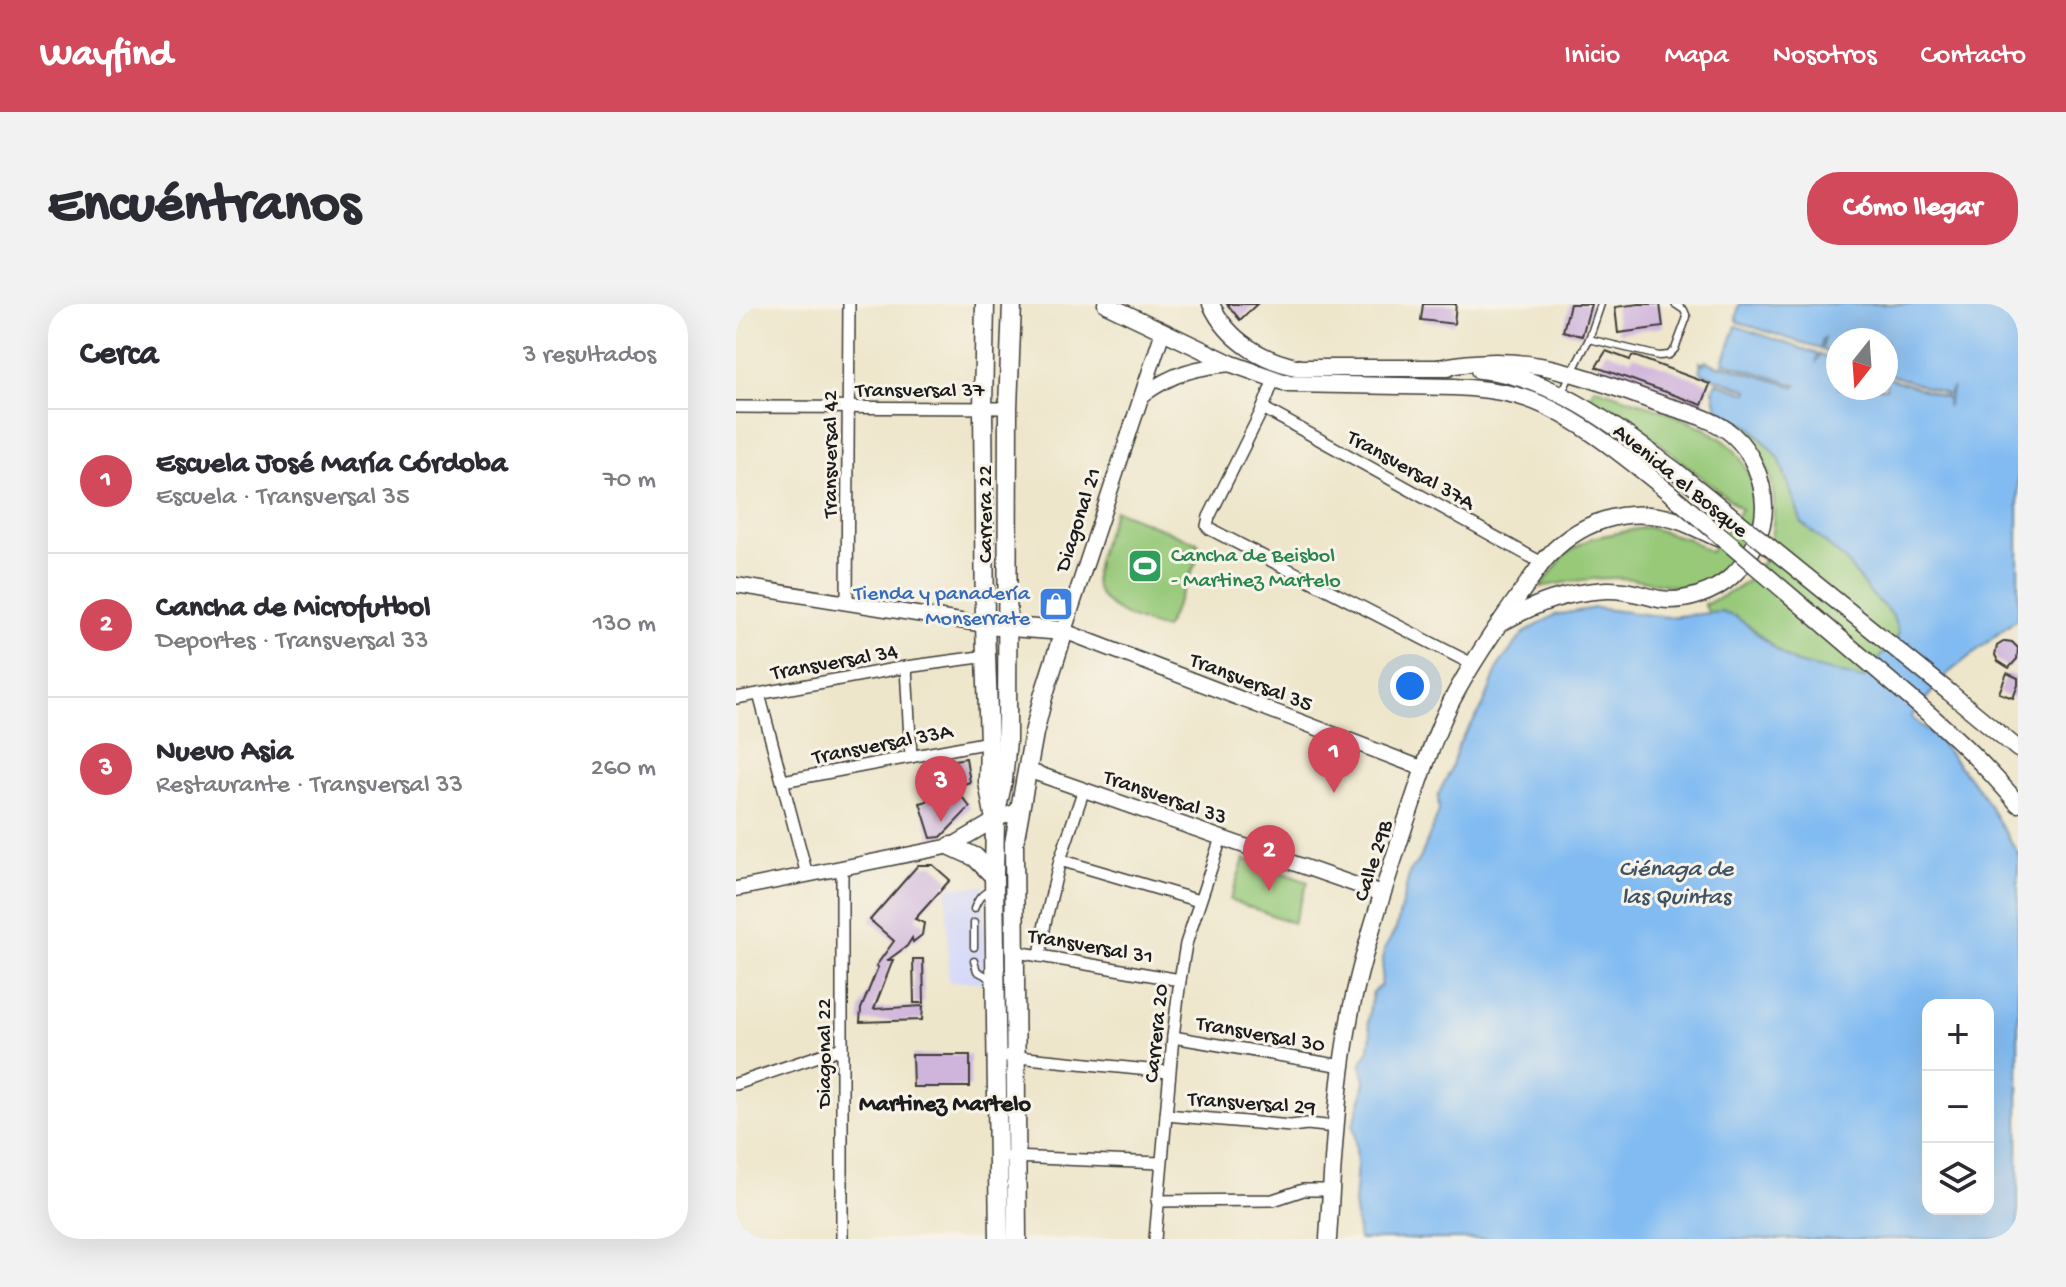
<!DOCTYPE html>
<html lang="es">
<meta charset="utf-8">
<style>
body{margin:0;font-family:"Gochi Hand",sans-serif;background:#f2f2f3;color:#2b2b33}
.controls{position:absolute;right:24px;bottom:24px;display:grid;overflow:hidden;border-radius:16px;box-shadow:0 8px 32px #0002}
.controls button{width:72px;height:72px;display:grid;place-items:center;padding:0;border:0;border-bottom:2px solid #e1e1e2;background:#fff;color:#2b2b33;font:40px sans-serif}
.compass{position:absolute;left:1090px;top:24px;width:72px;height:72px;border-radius:50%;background:#fff;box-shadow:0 8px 32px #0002;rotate:197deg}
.you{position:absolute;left:674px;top:382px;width:28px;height:28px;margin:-20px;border:6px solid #fff;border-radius:50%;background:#1a73e8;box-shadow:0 0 0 12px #1a73e833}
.badge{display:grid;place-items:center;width:52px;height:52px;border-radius:50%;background:#d1495b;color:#fff;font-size:26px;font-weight:700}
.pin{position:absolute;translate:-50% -66px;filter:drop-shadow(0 2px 4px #0008)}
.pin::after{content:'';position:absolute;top:42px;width:28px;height:24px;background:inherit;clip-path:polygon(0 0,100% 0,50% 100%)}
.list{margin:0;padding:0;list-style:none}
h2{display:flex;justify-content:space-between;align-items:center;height:104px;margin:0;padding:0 32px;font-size:34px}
h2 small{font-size:26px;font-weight:400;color:#7c7c81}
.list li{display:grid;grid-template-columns:52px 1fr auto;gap:24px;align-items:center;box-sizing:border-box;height:144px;padding:0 32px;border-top:2px solid #e1e1e2}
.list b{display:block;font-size:30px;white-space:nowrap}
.list p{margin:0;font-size:26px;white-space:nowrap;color:#7c7c81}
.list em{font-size:26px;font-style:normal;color:#7c7c81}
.icon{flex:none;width:44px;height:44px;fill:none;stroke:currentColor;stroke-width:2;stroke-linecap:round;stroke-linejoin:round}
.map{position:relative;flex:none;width:1282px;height:935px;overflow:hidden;border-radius:32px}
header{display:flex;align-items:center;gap:48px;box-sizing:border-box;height:112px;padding:0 40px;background:#d1495b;color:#fff}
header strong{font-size:38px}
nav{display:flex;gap:44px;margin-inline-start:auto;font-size:28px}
.intro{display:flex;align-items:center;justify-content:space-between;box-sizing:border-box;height:192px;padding:0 48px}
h1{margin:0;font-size:56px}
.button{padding:20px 36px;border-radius:32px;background:#d1495b;color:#fff;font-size:28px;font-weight:700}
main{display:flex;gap:48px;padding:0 48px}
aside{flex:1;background:#fff;border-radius:32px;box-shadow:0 8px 32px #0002}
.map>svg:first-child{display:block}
</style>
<header>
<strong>Wayfind</strong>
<nav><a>Inicio</a><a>Mapa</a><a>Nosotros</a><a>Contacto</a></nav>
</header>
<div class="intro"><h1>Encuéntranos</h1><a class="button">Cómo llegar</a></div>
<main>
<aside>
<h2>Cerca<small>3 resultados</small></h2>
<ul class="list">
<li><span class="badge">1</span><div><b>Escuela José María Córdoba</b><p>Escuela · Transversal 35</p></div><em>70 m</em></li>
<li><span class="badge">2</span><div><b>Cancha de Microfutbol</b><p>Deportes · Transversal 33</p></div><em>130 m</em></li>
<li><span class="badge">3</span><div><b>Nuevo Asia</b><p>Restaurante · Transversal 33</p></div><em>260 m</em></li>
</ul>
</aside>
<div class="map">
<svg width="1282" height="935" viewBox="0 0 1282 935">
<rect width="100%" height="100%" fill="#f7f3e8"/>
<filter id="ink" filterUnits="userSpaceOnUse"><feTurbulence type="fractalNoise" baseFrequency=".0125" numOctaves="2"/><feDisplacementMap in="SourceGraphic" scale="16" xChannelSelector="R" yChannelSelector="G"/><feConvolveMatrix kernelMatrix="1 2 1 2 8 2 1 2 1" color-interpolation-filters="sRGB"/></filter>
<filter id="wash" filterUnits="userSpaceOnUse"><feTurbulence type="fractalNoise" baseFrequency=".006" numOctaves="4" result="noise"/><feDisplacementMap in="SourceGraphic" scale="32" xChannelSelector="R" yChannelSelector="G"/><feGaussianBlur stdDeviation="1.8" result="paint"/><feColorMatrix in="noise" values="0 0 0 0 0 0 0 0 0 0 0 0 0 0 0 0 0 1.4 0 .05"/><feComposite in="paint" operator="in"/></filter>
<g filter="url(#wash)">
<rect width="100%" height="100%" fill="#eee6cb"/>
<polygon fill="#d4d8f9" points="248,582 249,678 212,678 211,583"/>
<g fill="#97c979" stroke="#5a724a" stroke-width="2">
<path d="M858 83C897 97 961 114 992 140 1007 152 1016 175 1018 193 1019 204 1020 213 1018 223 1012 246 995 269 973 277 939 289 926 277 895 275 864 272 835 277 805 283L830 249 856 234 911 223 952 235 974 248 1005 205 921 137 854 94Z"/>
<path d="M981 104 1016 124 1043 154 1066 219 1109 256 1134 289 1156 310 1163 330 1128 375C1106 370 1080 368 1059 358 1028 343 1012 306 973 309L968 300C987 293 1014 281 1024 262 1040 235 1043 188 1029 159 1019 139 998 126 980 112Z"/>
<path d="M379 206 462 239 464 250 429 325C405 319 357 304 359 272 360 251 372 226 379 206Z"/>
<polygon points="508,555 572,578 557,619 494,596"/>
</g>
<path fill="#81bbf2" stroke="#4e6c87" stroke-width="2" fill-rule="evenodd" d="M1003 0H1282V314L1210 371 1175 413 1201 435 1245 488 1282 549V935H623L618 900 621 861 619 829 617 822 626 792 629 776 625 761 633 745 635 730 632 718 634 702 637 688 645 681 648 646 660 625 674 567 684 555 703 507 702 491 714 467 723 440 747 402 763 361 788 329 819 311 859 304 931 313 985 308 998 312 1010 320 1047 351 1061 359 1127 375 1163 330 1156 310 1134 289 1109 256 1066 219 1043 154 1016 124 981 104 977 86 980 78 1011 89 1012 86 965 69 964 58 968 60 969 57 984 63 986 61 1060 83 1061 81 987 58 1000 22 1082 50 1080 59 1084 50 1102 56V84H1150V73L1212 94 1211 103 1217 83 1213 91 1150 69V36H1102V52L1086 46 1089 34H1087L1084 45 1002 18V16L1000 15ZM1192 701H1252V905H1192Z"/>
<g id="blocks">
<g fill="#cfb4dc">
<polygon points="491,0 521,0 504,16"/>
<polygon points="687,0 720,0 718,20 685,16"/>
<polygon points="834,0 855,0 846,32 827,27"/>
<polygon points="903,0 924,0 927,23 882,29 879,3"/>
<polygon points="870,47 894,56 896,52 901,53 974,80 966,101 860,63"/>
<polygon points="1269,337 1276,338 1282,344 1281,355 1273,364 1262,357 1259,351 1261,342"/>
<polygon points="1271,369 1282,374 1282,381 1277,394 1263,389"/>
<polygon points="230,454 234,478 218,483 234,503 205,533 195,534 184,499 192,497 186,462"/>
<polygon points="182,561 197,561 214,576 179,615 188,619 186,631 177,638 176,634 171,642 152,656 157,656 138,705 187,702 186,716 124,718 125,705 142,663 140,662 158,637 134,616"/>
<polygon points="177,655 187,655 188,699 178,699"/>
<polygon points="176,751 234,751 234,783 177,783"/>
</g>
</g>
</g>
<g filter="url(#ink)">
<use href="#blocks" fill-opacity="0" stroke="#3c3a36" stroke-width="2"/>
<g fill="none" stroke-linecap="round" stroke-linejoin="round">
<g stroke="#3c3a36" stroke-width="9">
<g id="service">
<polyline points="853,35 923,52 933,51 939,45 951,13 948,6 939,0"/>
<polyline points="825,90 853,35 865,0"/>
<path d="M238 605C242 595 245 590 256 585"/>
<polyline points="238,619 238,643"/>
<polyline points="238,657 241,667 256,675"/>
</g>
</g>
<g stroke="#3c3a36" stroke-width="14">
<g id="minor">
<polyline points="538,75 527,104 473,213 471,222 474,225 738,361"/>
<polyline points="0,103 272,104"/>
<polyline points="527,104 806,259"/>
<polyline points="111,299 113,0"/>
<polyline points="170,363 175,453"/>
<polyline points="23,390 71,571"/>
<polyline points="0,394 170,363 251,352"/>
<polyline points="47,477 253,438"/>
<polyline points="324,556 348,485"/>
<polyline points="275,647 444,676"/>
<polyline points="304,652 309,619 324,556 463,597"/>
<polyline points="437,733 606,762"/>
<polyline points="261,751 433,768"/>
<polyline points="0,780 106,744"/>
<polyline points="430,811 555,822 571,820 599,823"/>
<polyline points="275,853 425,859"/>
<polyline points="421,897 537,896 567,886 595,886"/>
<polyline points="0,928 3,935"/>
<polyline points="106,935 106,564"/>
<polyline points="419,935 437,733 444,676 450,640 485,534"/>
</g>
</g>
<g stroke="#3c3a36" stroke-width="17">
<g id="tertiary">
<polyline points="427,27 328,327 688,465"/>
<path d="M407 91C437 69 460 63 496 60"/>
<polyline points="0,281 249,321"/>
<polyline points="291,466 646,590"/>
<polyline points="0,585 215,542 259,516 283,506"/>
</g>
</g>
<g stroke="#3c3a36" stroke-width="19">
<g id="secondary">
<path d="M370 0 496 60 553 80 718 83C739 84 759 86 779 91 833 105 891 154 934 189"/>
<path d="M475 0C492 37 527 57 565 64H712"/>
<path d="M702 64C791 46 843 71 925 100 949 108 978 114 997 131 1017 149 1027 176 1028 202 1028 228 1015 254 996 272 978 289 948 299 923 295 905 291 889 285 870 286 827 289 803 298 767 318"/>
<path d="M743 66C816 71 884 126 940 167"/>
<polyline points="1213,388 1282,445"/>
<path d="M1194 411C1226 439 1255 467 1282 500"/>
<path d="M592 935C597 858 600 782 615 706 628 643 649 582 669 520 685 475 698 427 722 385 746 342 777 300 806 259 840 218 890 200 943 217 957 222 970 229 984 235"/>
</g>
</g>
<g stroke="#3c3a36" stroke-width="21">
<g id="primary">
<polyline points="249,0 247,104 249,321 253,438 252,478 259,516 258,572 263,935"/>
<polyline points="249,321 328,327 307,393 298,429 278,539 281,935"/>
<polyline points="261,504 267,476 271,437 272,104 276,0"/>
<polyline points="215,542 239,553 258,572"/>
</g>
</g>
<use href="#service" stroke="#fff" stroke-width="6"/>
<use href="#minor" stroke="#fff" stroke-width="11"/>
<use href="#tertiary" stroke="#fff" stroke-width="14"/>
<use href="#secondary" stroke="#fff" stroke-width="16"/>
<use href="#primary" stroke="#fff" stroke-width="18"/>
<g stroke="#3c3a36" stroke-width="19" stroke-linecap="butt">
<g id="secondary-bridge">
<polyline points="940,167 1213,388"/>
<polyline points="934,189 1194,411"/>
</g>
</g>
<use href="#secondary-bridge" stroke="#fff" stroke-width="16"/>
</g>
</g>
<defs>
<g id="stadium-square" transform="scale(1.8)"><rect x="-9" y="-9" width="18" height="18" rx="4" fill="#2e9e5b" stroke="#f7f3e8"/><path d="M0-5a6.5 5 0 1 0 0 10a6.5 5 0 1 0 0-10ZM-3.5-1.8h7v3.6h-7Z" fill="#fff"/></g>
<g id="shop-square" transform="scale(1.8)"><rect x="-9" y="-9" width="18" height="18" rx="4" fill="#3f7fe0" stroke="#f7f3e8"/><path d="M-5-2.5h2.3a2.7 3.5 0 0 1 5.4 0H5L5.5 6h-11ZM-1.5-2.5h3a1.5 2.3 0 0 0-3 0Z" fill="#fff"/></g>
</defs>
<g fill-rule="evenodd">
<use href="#stadium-square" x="409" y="262"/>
<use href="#shop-square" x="320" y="300"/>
</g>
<g text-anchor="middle" stroke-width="6" stroke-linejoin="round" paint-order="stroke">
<g font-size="22" fill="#1c1c1c" stroke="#f7f3e8">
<text x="184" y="92">Transversal 37</text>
<text transform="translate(92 150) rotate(-90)" y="8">Transversal 42</text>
<text transform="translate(676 164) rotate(29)" y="8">Transversal 37A</text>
<text transform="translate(946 175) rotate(39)" y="8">Avenida el Bosque</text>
<text transform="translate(247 210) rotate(-90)" y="8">Carrera 22</text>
<text transform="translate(340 215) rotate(-72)" y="8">Diagonal 21</text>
<text transform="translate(98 356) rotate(-10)" y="8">Transversal 34</text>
<text transform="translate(516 376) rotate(21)" y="8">Transversal 35</text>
<text transform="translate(146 438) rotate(-11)" y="8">Transversal 33A</text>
<text transform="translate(430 491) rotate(19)" y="8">Transversal 33</text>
<text transform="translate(635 556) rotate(-72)" y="8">Calle 29B</text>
<text transform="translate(355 640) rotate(10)" y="8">Transversal 31</text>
<text transform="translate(525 728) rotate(10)" y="8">Transversal 30</text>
<text transform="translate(418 729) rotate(-84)" y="8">Carrera 20</text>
<text transform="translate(86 749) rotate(-90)" y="8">Diagonal 22</text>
<text transform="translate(516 797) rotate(4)" y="8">Transversal 29</text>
</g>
<g font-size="22" fill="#27864d" stroke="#f7f3e8" text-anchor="start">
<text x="435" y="257">Cancha de Beisbol<tspan x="435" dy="25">- Martinez Martelo</tspan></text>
</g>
<g font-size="22" fill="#366cbe" stroke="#f7f3e8" text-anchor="end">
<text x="294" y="295">Tienda y panadería<tspan x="294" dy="25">Monserrate</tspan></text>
</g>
<g font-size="24" font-style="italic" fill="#3f5467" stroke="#f7f3e8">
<text x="940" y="571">Ciénaga de<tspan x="940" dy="28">las Quintas</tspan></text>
</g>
<g font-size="24" font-weight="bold" fill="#1c1c1c" stroke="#f7f3e8">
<text x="209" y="806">Martinez Martelo</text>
</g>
</g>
</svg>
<div class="controls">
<button>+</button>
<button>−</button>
<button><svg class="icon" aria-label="layers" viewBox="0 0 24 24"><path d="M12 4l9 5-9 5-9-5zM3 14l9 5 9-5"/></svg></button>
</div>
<svg class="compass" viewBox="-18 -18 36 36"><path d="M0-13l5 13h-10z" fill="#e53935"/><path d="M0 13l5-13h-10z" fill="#7c7c81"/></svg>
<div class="you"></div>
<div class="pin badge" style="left:598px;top:489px">1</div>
<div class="pin badge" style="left:533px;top:587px">2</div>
<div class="pin badge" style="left:205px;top:518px">3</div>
</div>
</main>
